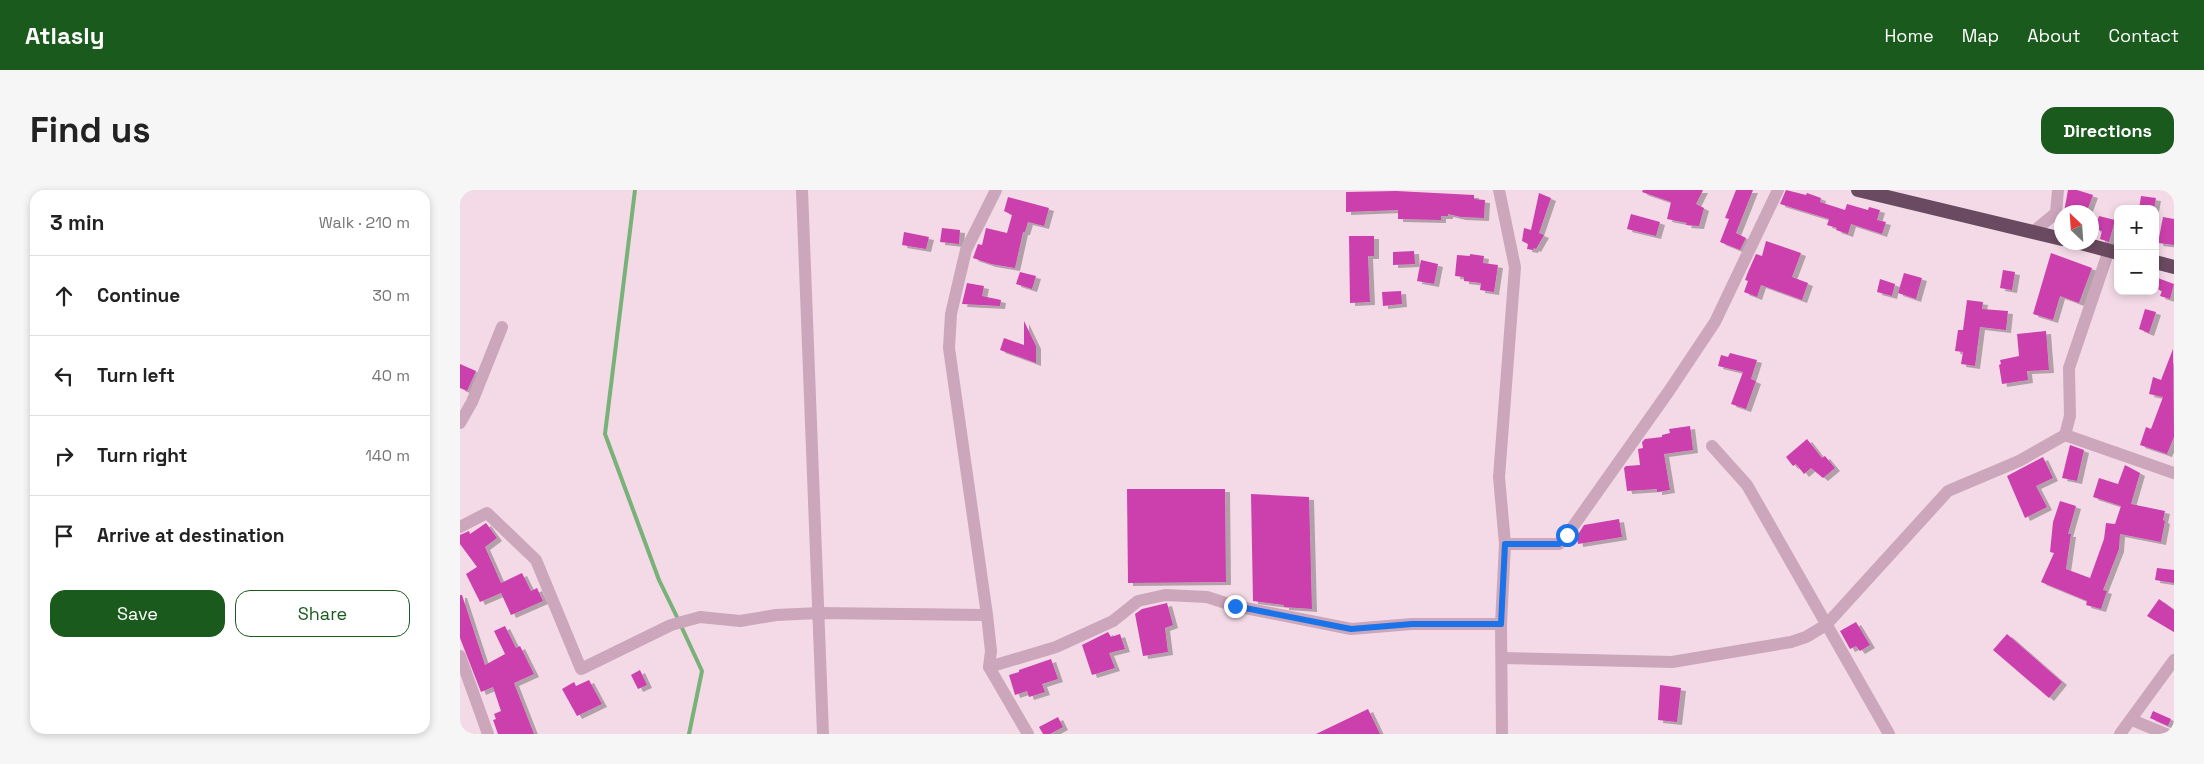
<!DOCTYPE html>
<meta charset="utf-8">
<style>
body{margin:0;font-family:"Space Grotesk",sans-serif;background:#f6f6f6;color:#222}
.controls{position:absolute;right:15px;top:15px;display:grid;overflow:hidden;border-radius:10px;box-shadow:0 2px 8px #0003}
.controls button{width:45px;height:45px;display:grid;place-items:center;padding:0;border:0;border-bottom:1px solid #e0e0e0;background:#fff;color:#222;font:25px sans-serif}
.compass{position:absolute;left:1594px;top:15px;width:45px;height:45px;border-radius:50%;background:#fff;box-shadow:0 2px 8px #0003;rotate:335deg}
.stop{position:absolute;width:15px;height:15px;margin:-11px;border:4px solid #1a73e8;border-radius:50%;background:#fff}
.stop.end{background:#1a73e8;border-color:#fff;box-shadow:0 1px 5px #0008}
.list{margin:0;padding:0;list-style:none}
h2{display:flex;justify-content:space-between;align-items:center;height:65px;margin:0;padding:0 20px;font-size:21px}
h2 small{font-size:16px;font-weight:400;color:#767676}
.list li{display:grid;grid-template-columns:32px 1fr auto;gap:15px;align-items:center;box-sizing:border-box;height:80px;padding:0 20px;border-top:1px solid #e0e0e0}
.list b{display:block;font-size:19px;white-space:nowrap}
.list em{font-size:16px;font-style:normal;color:#767676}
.actions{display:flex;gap:10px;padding:15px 20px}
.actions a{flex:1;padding:11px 0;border:1px solid #1a5b1d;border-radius:15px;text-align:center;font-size:18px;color:#1a5b1d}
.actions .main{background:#1a5b1d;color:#fff}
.icon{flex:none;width:28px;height:28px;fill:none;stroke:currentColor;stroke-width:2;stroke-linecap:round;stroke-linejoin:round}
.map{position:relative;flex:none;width:1714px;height:544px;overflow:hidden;border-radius:15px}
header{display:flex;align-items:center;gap:30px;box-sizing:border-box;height:70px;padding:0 25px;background:#1a5b1d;color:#fff}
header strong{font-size:24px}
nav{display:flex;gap:28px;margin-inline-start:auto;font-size:18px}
.intro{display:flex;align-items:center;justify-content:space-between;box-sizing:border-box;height:120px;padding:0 30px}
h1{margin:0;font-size:35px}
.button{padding:12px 22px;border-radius:15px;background:#1a5b1d;color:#fff;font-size:18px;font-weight:700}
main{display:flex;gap:30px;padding:0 30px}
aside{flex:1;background:#fff;border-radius:15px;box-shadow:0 2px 8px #0003}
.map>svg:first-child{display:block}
</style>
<header>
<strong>Atlasly</strong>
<nav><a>Home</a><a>Map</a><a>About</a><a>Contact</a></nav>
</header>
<div class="intro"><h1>Find us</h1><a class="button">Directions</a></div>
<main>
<aside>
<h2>3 min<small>Walk · 210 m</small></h2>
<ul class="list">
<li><svg class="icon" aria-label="ahead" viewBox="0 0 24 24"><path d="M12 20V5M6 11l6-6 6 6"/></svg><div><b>Continue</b></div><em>30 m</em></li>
<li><svg class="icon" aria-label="left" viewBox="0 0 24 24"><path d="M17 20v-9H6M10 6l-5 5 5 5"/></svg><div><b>Turn left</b></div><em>40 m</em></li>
<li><svg class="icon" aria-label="right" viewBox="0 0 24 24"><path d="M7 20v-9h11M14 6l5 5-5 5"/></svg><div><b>Turn right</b></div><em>140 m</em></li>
<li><svg class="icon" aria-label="arrive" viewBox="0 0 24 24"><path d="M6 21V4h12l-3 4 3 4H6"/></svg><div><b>Arrive at destination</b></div></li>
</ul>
<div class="actions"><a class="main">Save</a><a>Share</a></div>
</aside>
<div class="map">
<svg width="1714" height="544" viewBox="0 0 1714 544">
<defs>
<filter id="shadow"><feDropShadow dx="5" dy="3" stdDeviation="0" flood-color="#0004"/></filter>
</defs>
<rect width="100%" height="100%" fill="#f3dae6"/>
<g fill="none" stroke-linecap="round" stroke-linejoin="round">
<g stroke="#78b279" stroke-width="4">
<polyline points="175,0 145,244 199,390 217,427"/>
<polyline points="222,438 242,481 229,544"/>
</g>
</g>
<g fill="#cc3fad" filter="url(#shadow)">
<polygon points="1183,0 1243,0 1236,14 1244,18 1239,36 1226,35 1227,33 1207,29 1211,12 1182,2"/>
<polygon points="1276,0 1293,0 1276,43 1286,48 1280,60 1260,52 1269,29 1265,28"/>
<polygon points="1326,0 1346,5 1347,3 1361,8 1360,12 1385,20 1387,14 1408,20 1409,17 1420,20 1417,30 1426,32 1422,44 1391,34 1388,44 1376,40 1377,38 1367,35 1369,29 1320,14"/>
<polygon points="1608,0 1617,0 1633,5 1627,21 1614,17 1613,22 1604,22"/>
<polygon points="936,1 1014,5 1014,9 1025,10 1024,28 1001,27 988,24 988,26 981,26 981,30 938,29 938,20 886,22 886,2"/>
<polygon points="1079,3 1091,8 1079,43 1084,45 1076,59 1074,58 1073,60 1067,59 1068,54 1062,51 1064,38 1071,40"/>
<polygon points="1681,6 1696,8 1694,19 1679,19"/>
<polygon points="548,7 589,18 584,36 568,32 565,42 563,42 555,78 531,74 513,68 518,54 522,55 526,38 547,43 552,25 544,21"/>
<polygon points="1171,24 1200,32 1196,46 1167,39"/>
<polygon points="1639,26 1655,30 1649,52 1640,49 1642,41 1635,39"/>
<polygon points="1703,27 1714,29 1714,55 1698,53"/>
<polygon points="482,38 500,40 499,54 480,52"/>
<polygon points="444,42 469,47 466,59 442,55"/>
<polygon points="889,46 914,46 914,66 908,66 910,112 890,113"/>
<polygon points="1306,51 1341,63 1332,87 1348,93 1342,110 1301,95 1297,107 1284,102 1288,91 1285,90 1288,82 1296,64 1302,66"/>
<polygon points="954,61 955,74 933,75 933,62"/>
<polygon points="1591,63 1632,78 1619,113 1600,106 1593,130 1573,124"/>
<polygon points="1010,64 1024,66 1023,73 1038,75 1034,102 1020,100 1021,93 1004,91 1004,87 995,86 997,65 1010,66"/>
<polygon points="961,70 978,74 974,94 957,91"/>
<polygon points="1543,80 1555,82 1552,100 1540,98"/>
<polygon points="560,82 576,86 572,99 556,94"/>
<polygon points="1444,83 1462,88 1456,109 1438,103"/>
<polygon points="1695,87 1714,94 1710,109 1700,106 1702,101 1695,98"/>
<polygon points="1420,89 1435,94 1432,106 1417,102"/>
<polygon points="507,93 524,96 522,106 541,110 540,116 502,114"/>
<polygon points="941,101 942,114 923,116 922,102"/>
<polygon points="1507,110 1523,112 1522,119 1548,121 1546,140 1520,137 1515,176 1501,174 1503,162 1495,161 1498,140 1503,140"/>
<polygon points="1685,119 1696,122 1689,143 1679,139"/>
<polygon points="564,131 576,156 576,173 540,160 544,148 564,155"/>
<polygon points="1586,141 1589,180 1567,181 1568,190 1542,194 1539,175 1541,174 1540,170 1559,166 1557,144"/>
<polygon points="1713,159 1714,247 1707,264 1680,255 1686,237 1691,239 1703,207 1689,204 1693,187 1701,190"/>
<polygon points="1270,163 1297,170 1291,189 1296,191 1286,219 1271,214 1283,182 1258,176 1261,165 1268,167"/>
<polygon points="0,174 16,181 7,201 0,198"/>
<polygon points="1230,236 1233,260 1204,264 1210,300 1197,302 1197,299 1167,301 1164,278 1166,276 1180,275 1178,259 1183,258 1182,252 1185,249 1202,247 1202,245 1210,243 1209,239"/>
<polygon points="1347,249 1362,268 1365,266 1375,278 1363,288 1351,278 1344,284 1336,274 1333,276 1326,267"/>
<polygon points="1610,255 1624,260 1617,291 1602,288"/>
<polygon points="1583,267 1593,288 1576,296 1587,317 1565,328 1547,286"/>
<polygon points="1665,275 1680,283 1671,314 1705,321 1703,330 1705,331 1701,352 1660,344 1659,359 1643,400 1647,401 1641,419 1626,415 1627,411 1581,392 1594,363 1590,362 1593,332 1600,311 1616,316 1608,344 1611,344 1606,379 1630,388 1644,349 1646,333 1655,334 1661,316 1633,307 1639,288 1658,294"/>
<polygon points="667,299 765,299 766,392 668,393"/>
<polygon points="791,304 849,307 852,419 824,417 824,415 793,411"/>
<polygon points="1159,329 1162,347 1118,354 1117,346 1124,335"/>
<polygon points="26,333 37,348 25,357 41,393 62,383 71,401 77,398 83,411 51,425 41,403 20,412 6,384 17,377 0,354 0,345 9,341 10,344"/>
<polygon points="1697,378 1714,380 1714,393 1695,390"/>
<polygon points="0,405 2,405 25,475 45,464 34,441 45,436 56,458 60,456 74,484 54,493 74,544 38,544 33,530 36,529 34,524 41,521 33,497 21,502 0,448"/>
<polygon points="1699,409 1714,420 1714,442 1687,426"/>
<polygon points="707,413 713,435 705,438 708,462 683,466 675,424 682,419"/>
<polygon points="1396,432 1410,455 1400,461 1396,456 1390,459 1380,441"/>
<polygon points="648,442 651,447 660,444 665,459 649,463 655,478 632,485 622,455"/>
<polygon points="1547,444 1602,492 1589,508 1533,460"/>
<polygon points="591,469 598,489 582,494 585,502 569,507 567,501 555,505 549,485 559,482 559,480"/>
<polygon points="180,480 187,495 178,499 171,485"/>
<polygon points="129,490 142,514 117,526 102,499 114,492 116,496"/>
<polygon points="1200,495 1221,498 1217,532 1198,530"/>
<polygon points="908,519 920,544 856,544"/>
<polygon points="1693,521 1711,529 1708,536 1690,528"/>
<polygon points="598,527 603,537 590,544 583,544 579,537"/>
</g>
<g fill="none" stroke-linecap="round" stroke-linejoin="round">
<g stroke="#cca6bb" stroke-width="12">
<polyline points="536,0 506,60 491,124 489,158 527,425 531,461 529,477 568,544"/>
<polyline points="1039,0 1055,77 1039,287 1045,354 1041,434 1042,544"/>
<polyline points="1573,42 1596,23 1598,0"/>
<polyline points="0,233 12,212 42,137"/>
<polyline points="1605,245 1714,283"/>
<polyline points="1252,256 1287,295 1429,544"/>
<polyline points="0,337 27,323 76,370 121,479 211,435 240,427 280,431 316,425 359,423 527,425"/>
<polyline points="1045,354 1099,354 1107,345 1209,201 1255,132 1318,0"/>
<polyline points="0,466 28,544"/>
<polyline points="1042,468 1212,472 1331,452 1346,447 1366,435 1488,301 1559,271 1605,245 1610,226 1609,178 1649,60"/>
<polyline points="529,477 596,457 653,431 678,411 705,405 747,407 775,416 891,439 952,434 1041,434"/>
<polyline points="1672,530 1706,544"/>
<polyline points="1660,544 1714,470"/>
</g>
<polyline stroke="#cca6bb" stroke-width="12" points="342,0 363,544"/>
<g stroke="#6a4a60" stroke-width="14">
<polyline points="1398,0 1602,49"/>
<polyline points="1617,52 1658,63"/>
<polyline points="1695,72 1714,77"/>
</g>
</g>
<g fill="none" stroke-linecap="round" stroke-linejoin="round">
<polyline stroke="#1a73e8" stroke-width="6" points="775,416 891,439 952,434 1041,434 1045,354 1099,354 1107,345"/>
</g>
</svg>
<div class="controls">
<button>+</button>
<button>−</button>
</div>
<svg class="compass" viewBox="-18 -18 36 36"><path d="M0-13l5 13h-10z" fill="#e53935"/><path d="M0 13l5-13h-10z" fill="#767676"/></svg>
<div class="stop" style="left:1107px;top:345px"></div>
<div class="stop end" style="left:775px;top:416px"></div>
</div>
</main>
